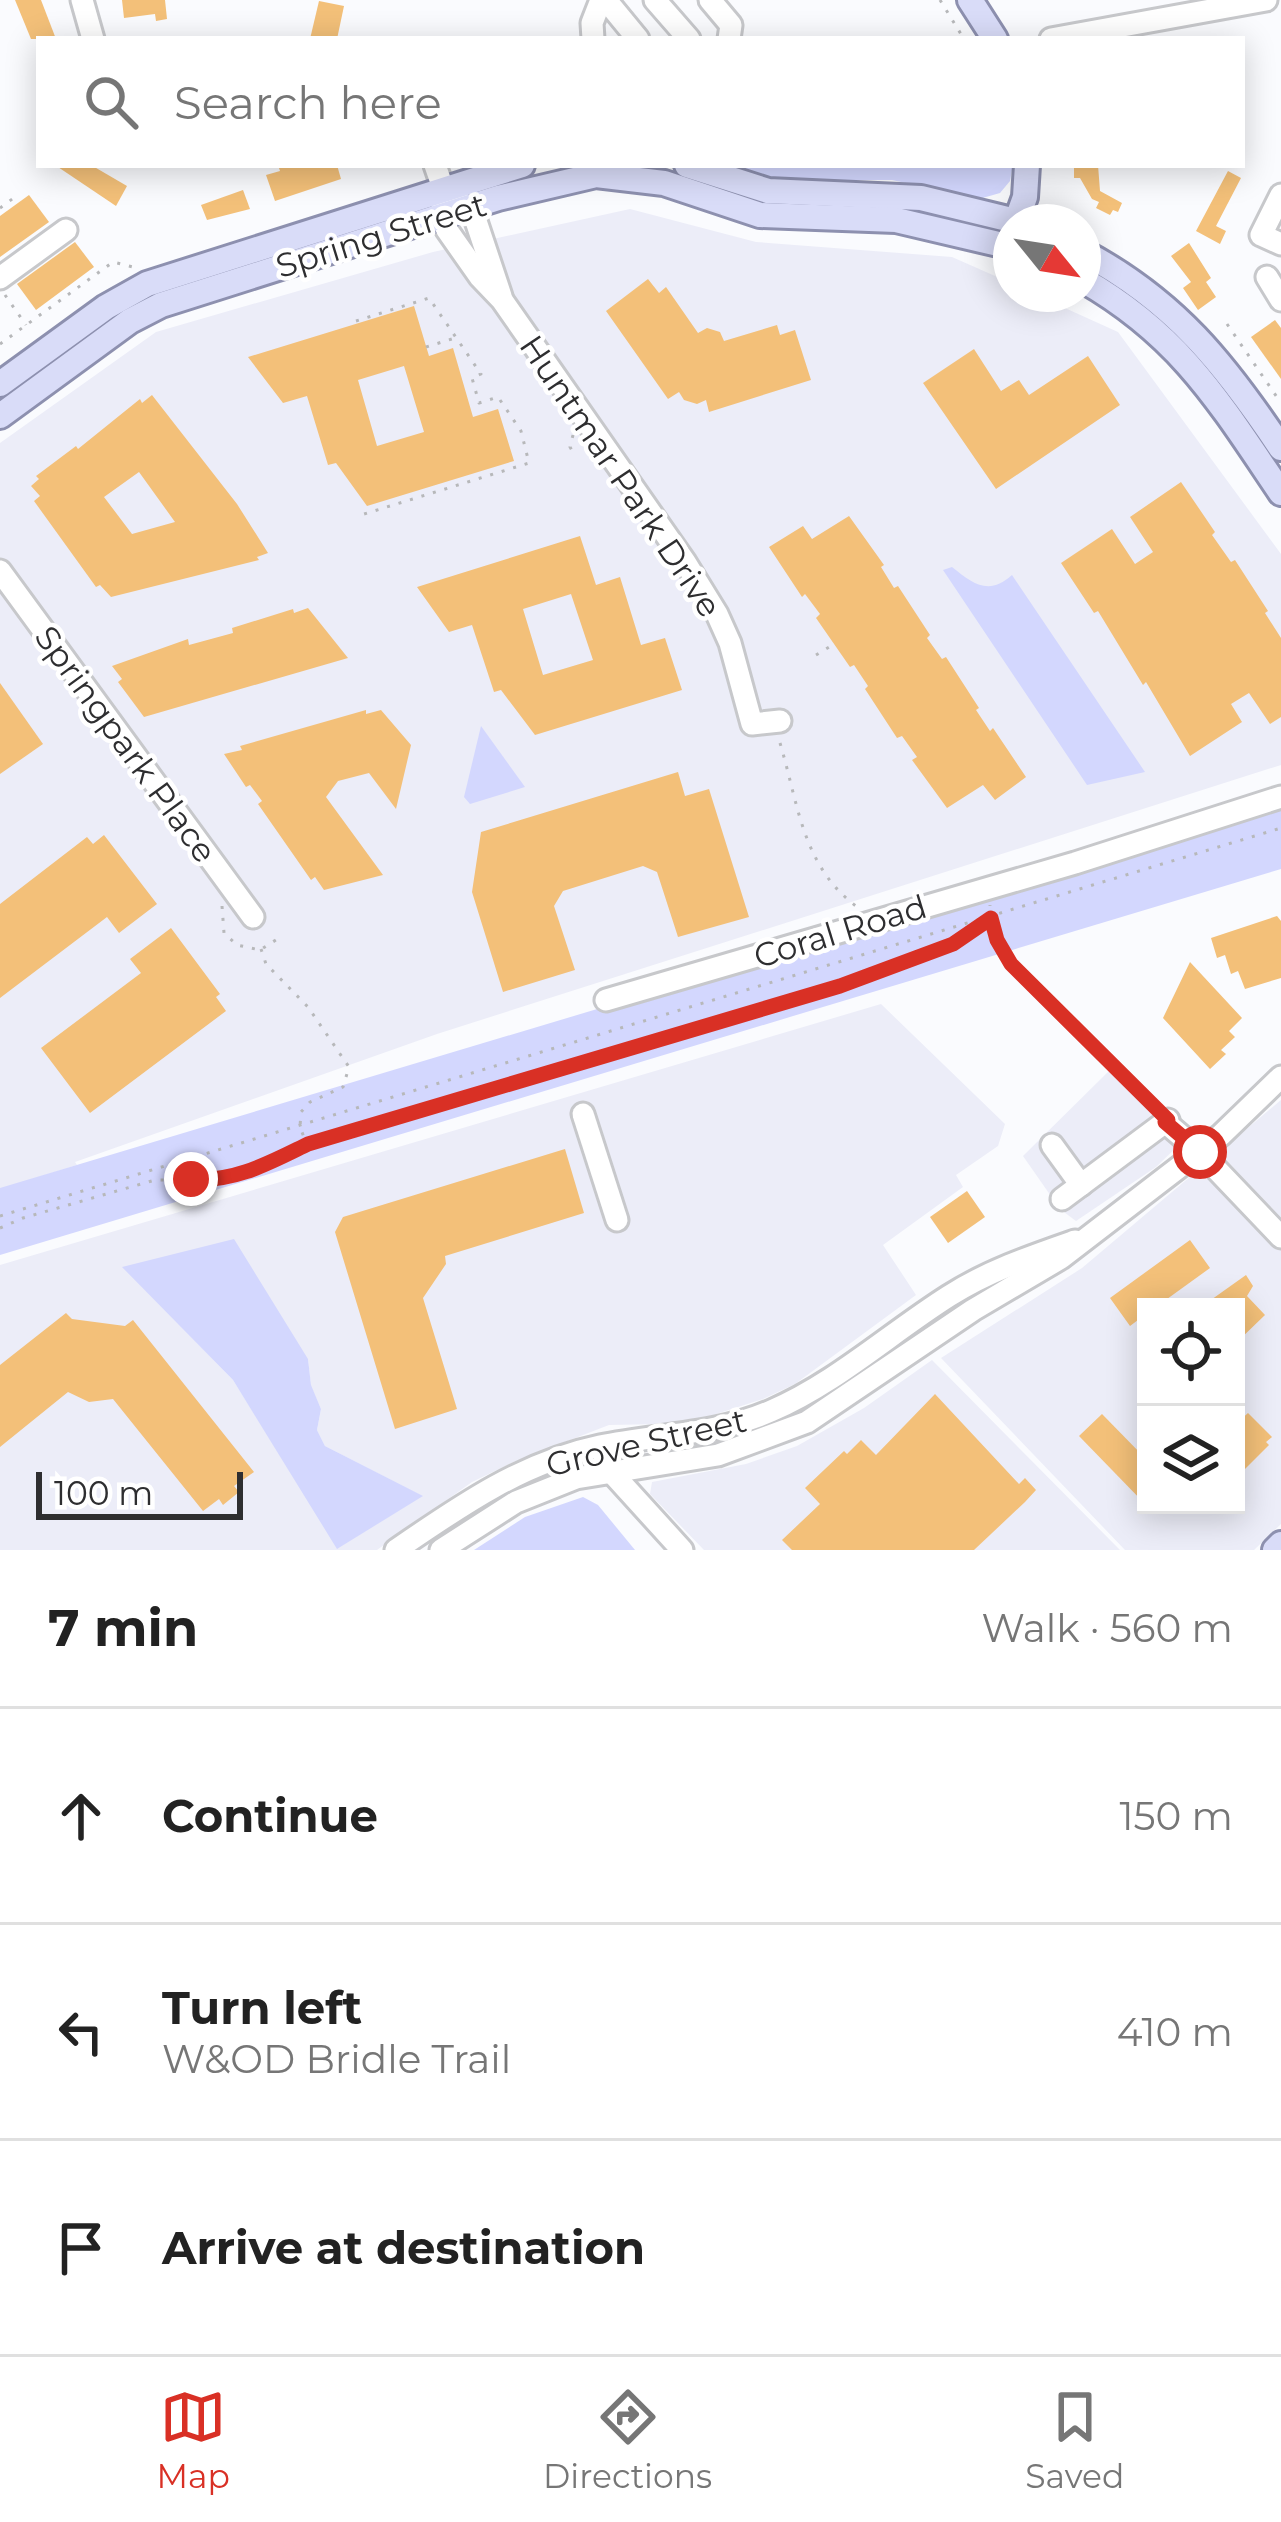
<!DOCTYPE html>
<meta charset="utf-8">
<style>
body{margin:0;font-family:Montserrat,sans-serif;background:#f2f2f2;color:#222}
.controls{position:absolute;right:36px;bottom:36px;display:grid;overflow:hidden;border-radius:0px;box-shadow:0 6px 30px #0003}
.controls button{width:108px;height:108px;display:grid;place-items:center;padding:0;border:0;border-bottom:3px solid #e0e0e0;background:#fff;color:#222;font:60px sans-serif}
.compass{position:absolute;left:993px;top:204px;width:108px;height:108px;border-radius:50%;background:#fff;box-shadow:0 6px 30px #0003;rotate:120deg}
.scale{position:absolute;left:36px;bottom:30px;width:207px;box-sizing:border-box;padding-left:12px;border:6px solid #2e2e30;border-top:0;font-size:33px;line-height:42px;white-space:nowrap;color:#2e2e30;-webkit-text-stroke:9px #fff;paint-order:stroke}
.stop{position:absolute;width:36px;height:36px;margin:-27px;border:9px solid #d93025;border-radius:50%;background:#fff}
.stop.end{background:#d93025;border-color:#fff;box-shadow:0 3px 12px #0008}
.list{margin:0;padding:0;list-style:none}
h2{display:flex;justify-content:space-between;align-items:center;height:156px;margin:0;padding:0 48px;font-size:51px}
h2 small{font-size:39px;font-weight:400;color:#767676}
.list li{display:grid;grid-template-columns:78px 1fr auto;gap:36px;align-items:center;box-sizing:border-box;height:216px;padding:0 48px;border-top:3px solid #e0e0e0}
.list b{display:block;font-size:45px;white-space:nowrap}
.list p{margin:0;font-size:39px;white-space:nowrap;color:#767676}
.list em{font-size:39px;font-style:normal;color:#767676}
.icon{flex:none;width:66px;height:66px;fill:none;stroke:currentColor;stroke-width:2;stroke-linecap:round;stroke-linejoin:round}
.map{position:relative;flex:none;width:1281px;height:1550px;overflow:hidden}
.search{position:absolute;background:#fff;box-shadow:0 6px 30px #0003;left:36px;right:36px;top:36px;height:132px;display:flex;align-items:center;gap:30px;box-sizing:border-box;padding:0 42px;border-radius:0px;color:#767676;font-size:45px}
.sheet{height:804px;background:#fff}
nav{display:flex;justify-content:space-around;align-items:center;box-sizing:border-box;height:168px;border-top:3px solid #e0e0e0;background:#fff;font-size:33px;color:#767676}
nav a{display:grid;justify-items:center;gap:6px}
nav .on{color:#d93025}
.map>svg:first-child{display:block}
</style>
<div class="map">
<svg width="1281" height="1550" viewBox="0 0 1281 1550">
<rect width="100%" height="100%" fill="#fafbfe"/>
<g fill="#ecedf8" fill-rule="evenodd">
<polygon points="630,209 756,242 952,257 1011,283 1011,294 1034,294 1118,332 1281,554 1281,765 437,1034 75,1162 77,1165 0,1189 0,443 156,332 433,252"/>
<path d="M881 1004 1005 1124 998 1146 956 1175 963 1187 883 1245 916 1295 795 1384 763 1399 710 1416 663 1424 609 1425 516 1461 472 1482 377 1550H0V1265ZM123 1267 308 1359 311 1386 321 1409 317 1430 325 1446 422 1496 338 1548 233 1380Z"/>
<polygon points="1111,1069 1185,1139 1156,1167 1076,1221 1060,1209 1023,1156"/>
<path d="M1281 1100V1524L1254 1550H1125L941 1358 1082 1268ZM1146 1307H1236V1505H1146Z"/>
<polygon points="932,1360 1120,1550 704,1550 650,1494 652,1482 746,1464 797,1446 864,1408"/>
</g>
<g fill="#d3d7fe">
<polygon points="722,165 1013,165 1010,181 1000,193 979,199 892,180 768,180"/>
<path d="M952 567C973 584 989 596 1012 575L1145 772 1087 785 943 570Z"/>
<polygon points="481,726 525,787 470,804 464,797"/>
<polygon points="1281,804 1281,869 0,1255 0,1188"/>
<polygon points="234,1239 308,1359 311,1385 321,1409 317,1430 325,1446 423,1496 337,1549 233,1380 122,1267"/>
<polygon points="583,1497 598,1505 635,1550 474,1550 525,1517"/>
</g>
<g fill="#f3c079" fill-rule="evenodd">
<polygon points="15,0 41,0 56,39 31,39"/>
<polygon points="122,0 165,0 167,19 156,21 155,14 124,18"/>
<polygon points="319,1 344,6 337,39 310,39"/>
<polygon points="55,165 91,165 127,186 116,206"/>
<polygon points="278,165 337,165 341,179 275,201 266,175 280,171"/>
<polygon points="1074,165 1098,165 1100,191 1122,203 1118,212 1113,210 1110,215 1096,208 1099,202 1092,199 1080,178 1074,178"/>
<polygon points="1228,171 1241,178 1216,226 1226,231 1220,244 1196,231"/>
<polygon points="243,190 250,209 207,220 201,205"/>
<polygon points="29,195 49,222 0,257 0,216"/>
<polygon points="75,242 94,267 36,310 17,284"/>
<polygon points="1189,243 1211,278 1206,282 1216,297 1198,310 1183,288 1191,282 1171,256"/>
<polygon points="648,279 659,293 666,287 698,333 707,328 720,332 724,341 777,325 780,335 795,330 811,380 709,412 706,400 697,404 684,400 679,392 668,399 606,311"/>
<path d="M414 306 429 356 453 348 473 417 498 409 514 461 367 506 336 463 328 465 307 396 283 403 248 357ZM404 366 424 432 377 446 358 380Z"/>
<polygon points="1275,320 1281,328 1281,379 1251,337"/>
<polygon points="974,349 1001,391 1019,380 1029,395 1088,356 1120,405 996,489 923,383"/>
<path d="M152 395 237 504 268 553 257 557 259 560 111 597 100 585 96 587 34 501 40 496 31 486 39 479 36 476 76 446 78 449 140 399 142 403ZM139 472 175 522 132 534 104 497Z"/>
<polygon points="1181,482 1215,532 1212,535 1231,562 1235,560 1268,611 1265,613 1281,638 1281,717 1270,724 1249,693 1231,704 1242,722 1190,756 1146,682 1143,685 1098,611 1094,613 1061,563 1112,529 1135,564 1153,552 1130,517"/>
<polygon points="849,516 884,565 881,567 894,588 898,586 930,635 927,638 942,659 946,657 979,708 976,710 990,731 993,728 1026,777 995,800 983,785 947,808 912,760 917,757 902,736 897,738 865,689 868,686 854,665 850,667 816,618 820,614 805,594 802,597 769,547 803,526 812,539"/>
<path d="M580 536 596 585 620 577 641 645 665 638 682 690 535 735 501 690 494 692 472 625 449 632 417 587ZM571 594 593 660 543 675 523 609Z"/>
<polygon points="308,608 348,658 144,717 118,682 122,679 112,666 188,639 189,645 233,633 232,628 293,609 294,613"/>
<polygon points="0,683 43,744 0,774"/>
<polygon points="366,710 366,714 381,710 411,745 396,809 369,773 338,781 326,797 383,875 324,890 315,877 311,880 258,804 262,801 250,785 246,787 224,754 242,750 240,746"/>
<polygon points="678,772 685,796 709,789 749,917 678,937 657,872 643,866 563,891 554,906 575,970 503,992 472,892 481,832"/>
<polygon points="104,835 157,904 119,933 107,917 0,998 0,904 87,837 93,844"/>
<polygon points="1277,916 1281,921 1281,978 1245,989 1238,971 1231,974 1225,955 1217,958 1211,938"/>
<polygon points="171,928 220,994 216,997 226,1011 90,1113 41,1048 141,973 130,959"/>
<polygon points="1190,962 1242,1018 1229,1031 1235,1037 1221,1050 1226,1054 1210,1069 1163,1018"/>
<polygon points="565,1149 584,1213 445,1256 446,1264 423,1298 457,1409 395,1429 335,1232 343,1217"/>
<polygon points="967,1191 985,1217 948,1243 930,1217"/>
<polygon points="1190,1240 1210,1268 1156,1307 1146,1307 1146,1314 1130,1326 1110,1298"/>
<polygon points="1246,1275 1253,1286 1247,1296 1265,1315 1236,1343 1236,1307 1201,1307"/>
<polygon points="66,1313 72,1319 125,1326 133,1320 254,1472 234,1486 239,1492 223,1505 219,1499 203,1511 113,1399 89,1402 68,1392 0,1447 0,1365"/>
<polygon points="935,1394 1019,1484 1025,1478 1036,1490 1025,1502 974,1550 792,1550 782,1540 820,1504 805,1488 844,1451 847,1454 861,1440 876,1455"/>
<polygon points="1248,1413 1272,1437 1266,1442 1269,1445 1236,1478 1236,1424"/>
<polygon points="1102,1414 1146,1459 1146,1505 1079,1436"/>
</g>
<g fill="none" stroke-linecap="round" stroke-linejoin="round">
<g stroke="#c7c8cb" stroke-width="27">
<g id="minor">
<polyline points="82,0 93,39"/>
<polyline points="606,0 638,39"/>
<polyline points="655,0 689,39"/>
<polyline points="710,0 731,25 729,39"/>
<polyline points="593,39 592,23 601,0"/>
<polyline points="1051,39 1266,0"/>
<polyline points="435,165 444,191 441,217 447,230 480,277 502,300 685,562 717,614 730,643 752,724 780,721"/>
<polyline points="1281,195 1261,235 1281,244"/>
<polyline points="459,201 470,208 475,218 501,296"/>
<polyline points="1267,277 1281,300"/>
<polyline points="0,278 66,230"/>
<polyline points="0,571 253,917"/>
<polyline points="606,1000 1075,863 1281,797"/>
<polyline points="583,1114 617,1220"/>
<polyline points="1165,1122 1200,1152 1281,1237"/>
<polyline points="1052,1145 1081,1185"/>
<polyline points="1062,1199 1168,1120"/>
<polyline points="603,1463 682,1550"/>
<path d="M396 1550C460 1506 523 1462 600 1446 658 1434 716 1435 771 1411 836 1383 889 1334 949 1296 988 1271 1032 1256 1075 1241"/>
<polyline points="441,1550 516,1502 576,1478 718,1455 807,1422 973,1310 1061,1258 1221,1135 1281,1077"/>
</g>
</g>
<g stroke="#8d90af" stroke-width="30">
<g id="major">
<polyline points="970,0 995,39"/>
<polyline points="687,165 768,191 921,198 1020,222"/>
<polyline points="1016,222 1025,197 1027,165"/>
<path d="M1083 252C1175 301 1225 364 1281 448"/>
<path d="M1083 280C1181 336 1220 403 1281 493"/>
<polyline points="0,384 106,307 147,284 522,165"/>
<polyline points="0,416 130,321 161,305 498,198 596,175 664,183 760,215 896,220 1011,247"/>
<polyline points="1275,1550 1281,1544"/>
</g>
</g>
<g stroke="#b7b8ba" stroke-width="3" stroke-dasharray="3 9" stroke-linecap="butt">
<polyline points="940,0 964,39"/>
<polyline points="809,165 809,175"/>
<polyline points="0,208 15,197"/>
<polyline points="5,295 26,325"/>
<polyline points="356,321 429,298 481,374 472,378 479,403 498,397 521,431 529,463 361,515"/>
<polyline points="1227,324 1281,403"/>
<polyline points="0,344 113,262 133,267"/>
<polyline points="426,347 455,338"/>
<polyline points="573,435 570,447 574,454"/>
<polyline points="816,655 834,644"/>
<path d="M780 743C799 806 802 868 860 909"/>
<polyline points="222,906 224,933 237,945 260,950 279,938"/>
<polyline points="991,920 997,940 1011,964 1157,1108"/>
<polyline points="261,949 266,964 308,1007 349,1067 343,1087 310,1102 301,1112 300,1127 307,1145"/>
<polyline points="0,1216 1281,828"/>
<polyline points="0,1228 23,1218 155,1180 207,1180 243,1173 308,1145 840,986 953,944 991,918 990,905"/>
</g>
<use href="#minor" stroke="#fff" stroke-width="21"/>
<use href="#major" stroke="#d9dcf8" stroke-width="24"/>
</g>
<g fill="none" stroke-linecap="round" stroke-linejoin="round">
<path stroke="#d93025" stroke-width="15" d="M191 1179C234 1183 271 1162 308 1144L840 986 953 944 991 918 997 940 1011 964 1168 1120 1165 1122 1200 1152"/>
</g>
<g text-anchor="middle" stroke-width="9" stroke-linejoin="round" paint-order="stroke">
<g font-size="33" fill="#2e2e30" stroke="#fff">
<text transform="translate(381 235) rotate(-17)" y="12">Spring Street</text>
<text transform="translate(621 476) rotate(56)" y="12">Huntmar Park Drive</text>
<text transform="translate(126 744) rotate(54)" y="12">Springpark Place</text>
<text transform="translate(840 931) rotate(-17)" y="12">Coral Road</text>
<text transform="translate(646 1442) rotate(-13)" y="12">Grove Street</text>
</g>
</g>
</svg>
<div class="controls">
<button><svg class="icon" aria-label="locate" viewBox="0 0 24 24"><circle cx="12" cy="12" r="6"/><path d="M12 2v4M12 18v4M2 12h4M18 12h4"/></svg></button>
<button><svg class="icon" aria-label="layers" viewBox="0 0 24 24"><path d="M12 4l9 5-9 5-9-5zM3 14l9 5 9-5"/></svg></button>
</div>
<svg class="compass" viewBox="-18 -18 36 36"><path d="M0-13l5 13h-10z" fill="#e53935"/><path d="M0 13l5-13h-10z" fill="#767676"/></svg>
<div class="scale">100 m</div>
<div class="stop" style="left:1200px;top:1152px"></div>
<div class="stop end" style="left:191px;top:1179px"></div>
<div class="search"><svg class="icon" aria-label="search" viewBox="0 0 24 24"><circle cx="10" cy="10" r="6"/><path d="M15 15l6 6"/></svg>Search here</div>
</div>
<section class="sheet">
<h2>7 min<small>Walk · 560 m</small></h2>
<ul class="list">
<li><svg class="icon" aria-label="ahead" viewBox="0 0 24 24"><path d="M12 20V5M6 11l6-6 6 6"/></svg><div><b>Continue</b></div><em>150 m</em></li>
<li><svg class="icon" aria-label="left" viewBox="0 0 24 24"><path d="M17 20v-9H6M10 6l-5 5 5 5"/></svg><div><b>Turn left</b><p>W&amp;OD Bridle Trail</p></div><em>410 m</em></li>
<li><svg class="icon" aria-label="arrive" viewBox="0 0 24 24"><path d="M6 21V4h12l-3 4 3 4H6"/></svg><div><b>Arrive at destination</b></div></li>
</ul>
</section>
<nav>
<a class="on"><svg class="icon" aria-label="map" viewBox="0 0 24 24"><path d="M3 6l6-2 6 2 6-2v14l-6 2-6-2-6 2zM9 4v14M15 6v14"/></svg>Map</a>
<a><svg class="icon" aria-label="directions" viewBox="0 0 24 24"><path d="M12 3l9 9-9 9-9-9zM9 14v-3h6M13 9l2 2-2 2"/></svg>Directions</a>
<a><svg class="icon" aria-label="saved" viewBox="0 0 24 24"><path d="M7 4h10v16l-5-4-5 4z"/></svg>Saved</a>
</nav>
